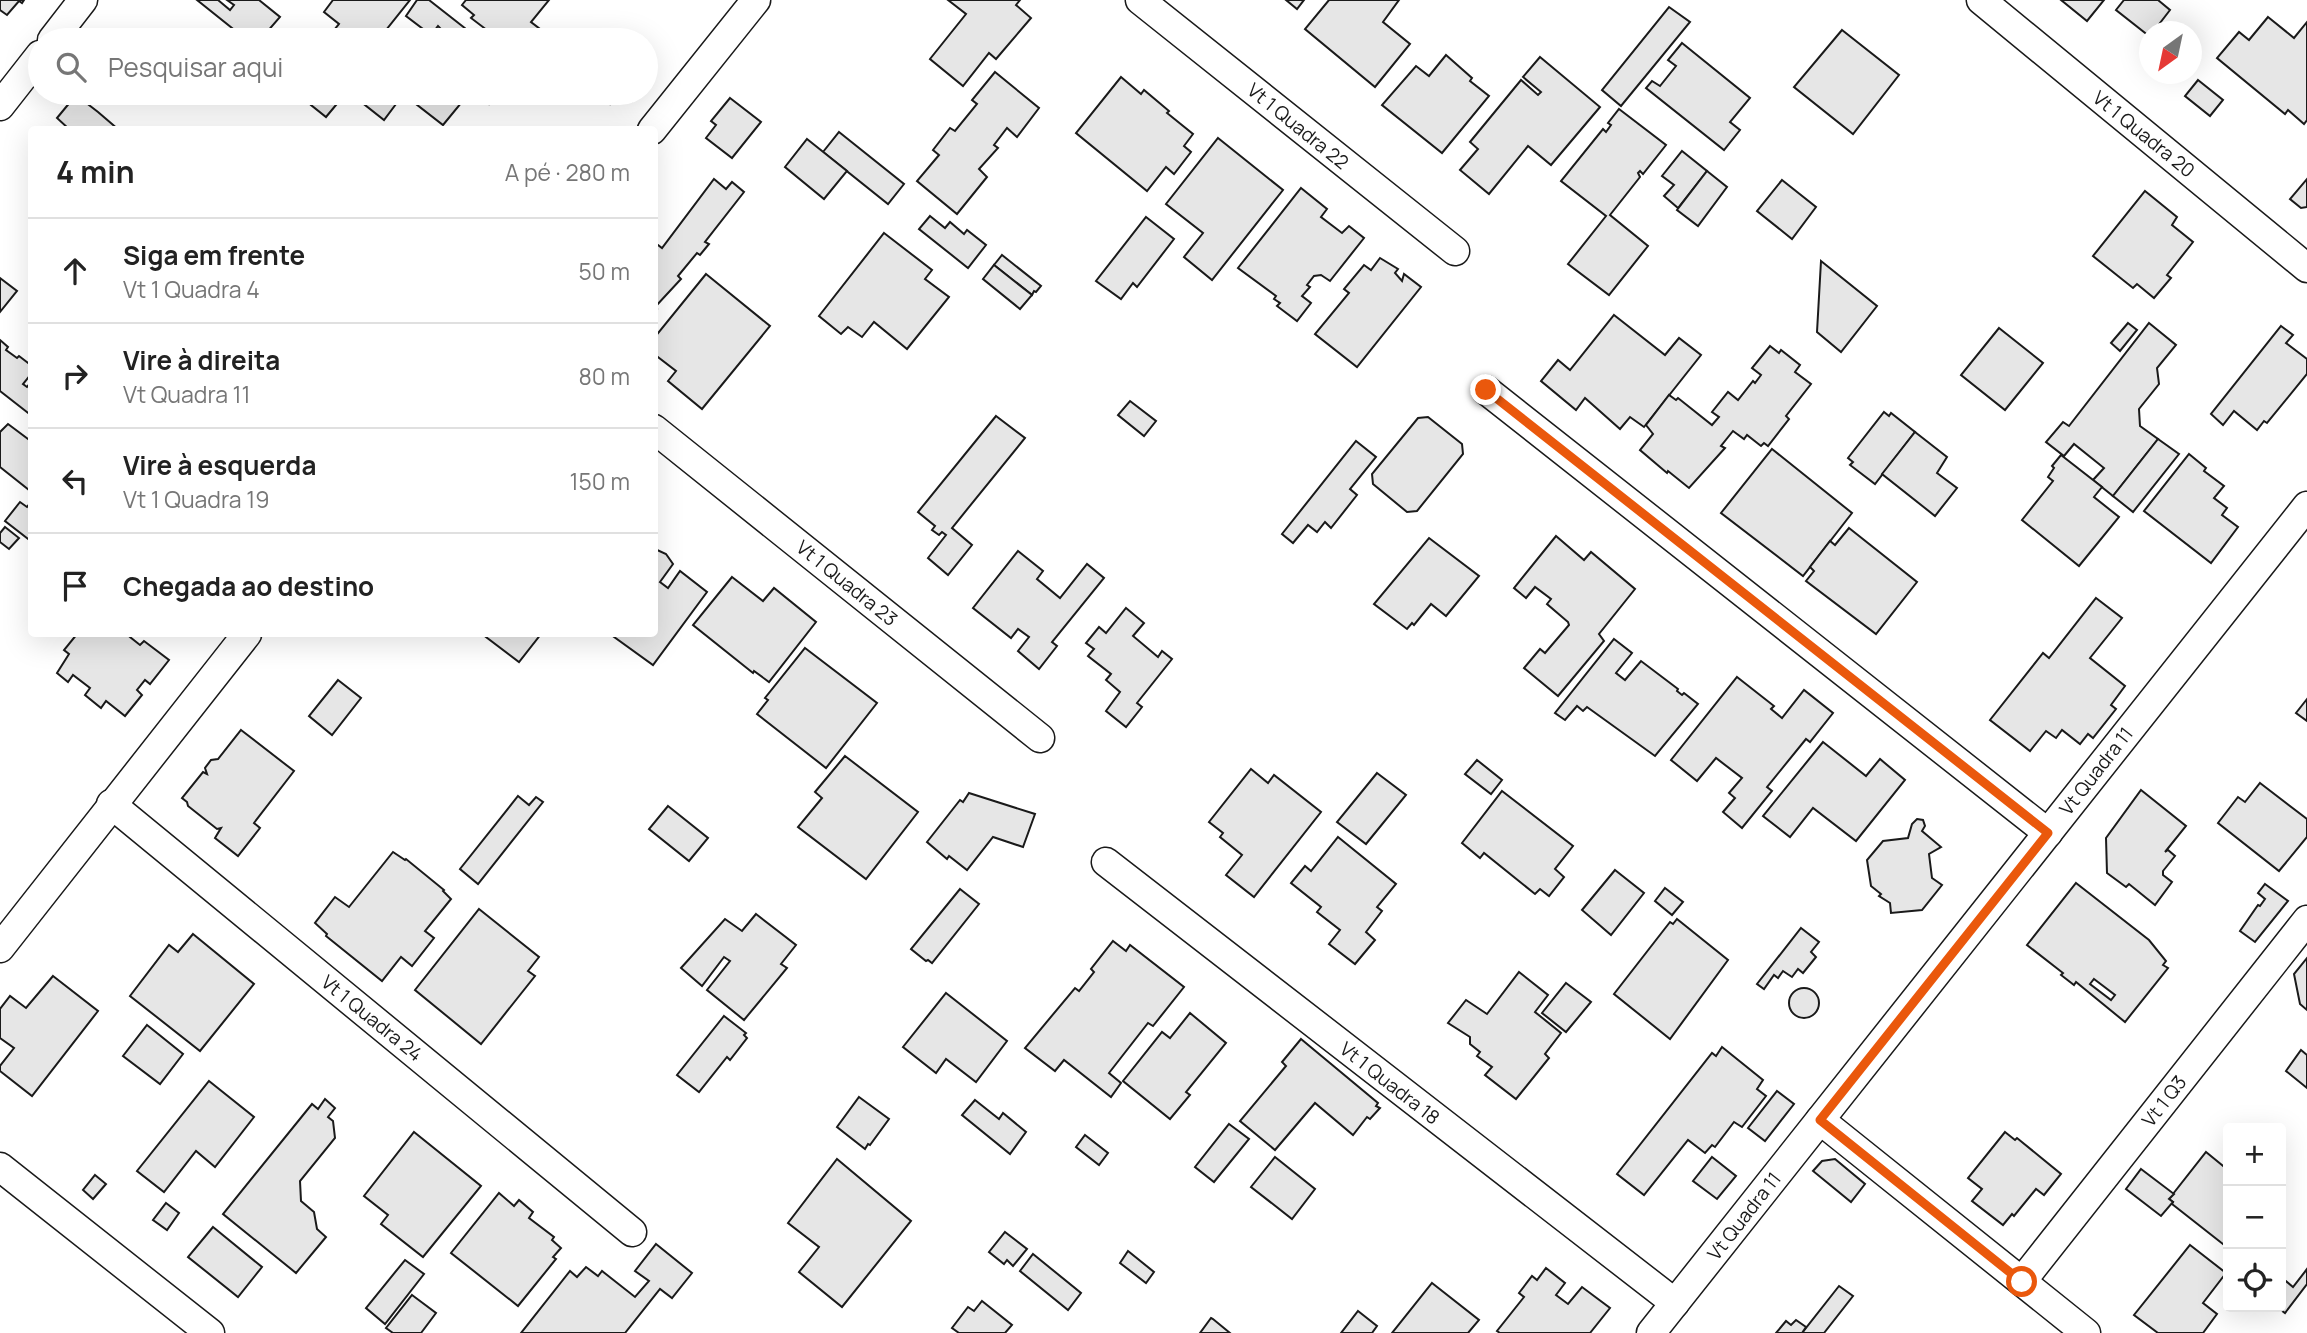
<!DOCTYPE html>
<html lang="pt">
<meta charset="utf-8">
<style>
body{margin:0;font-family:Manrope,sans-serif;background:#f6f6f6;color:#222}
.controls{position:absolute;right:21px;bottom:21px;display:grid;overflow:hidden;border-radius:7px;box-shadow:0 7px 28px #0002}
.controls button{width:63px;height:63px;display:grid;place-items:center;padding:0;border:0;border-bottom:2px solid #e0e0e0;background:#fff;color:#222;font:35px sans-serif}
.compass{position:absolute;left:2139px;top:21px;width:63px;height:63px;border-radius:50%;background:#fff;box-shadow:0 7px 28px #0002;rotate:213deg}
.stop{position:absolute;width:21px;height:21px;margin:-16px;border:5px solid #ea580c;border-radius:50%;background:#fff}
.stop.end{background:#ea580c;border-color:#fff;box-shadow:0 2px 7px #0008}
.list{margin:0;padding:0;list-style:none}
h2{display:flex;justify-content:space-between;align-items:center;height:91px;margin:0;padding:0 28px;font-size:30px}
h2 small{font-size:23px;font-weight:400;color:#767676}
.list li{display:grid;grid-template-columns:46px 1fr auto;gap:21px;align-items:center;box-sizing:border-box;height:105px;padding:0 28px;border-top:2px solid #e0e0e0}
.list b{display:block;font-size:26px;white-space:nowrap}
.list p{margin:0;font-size:23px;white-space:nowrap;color:#767676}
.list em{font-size:23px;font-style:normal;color:#767676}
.icon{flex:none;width:38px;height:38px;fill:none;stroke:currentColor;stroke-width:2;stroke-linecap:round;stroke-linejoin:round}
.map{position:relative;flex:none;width:2307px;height:1333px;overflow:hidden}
.search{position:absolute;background:#fff;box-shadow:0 7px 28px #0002;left:28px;top:28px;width:630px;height:77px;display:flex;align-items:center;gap:18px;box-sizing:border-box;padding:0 24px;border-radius:38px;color:#767676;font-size:26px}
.panel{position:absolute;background:#fff;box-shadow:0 7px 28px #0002;left:28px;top:126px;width:630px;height:511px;border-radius:7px}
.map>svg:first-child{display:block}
</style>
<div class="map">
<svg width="2307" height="1333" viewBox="0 0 2307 1333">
<rect width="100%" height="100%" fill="#fff"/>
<g fill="#e6e6e6" stroke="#1a1a1a" stroke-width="2" fill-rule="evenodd">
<polygon points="0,0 24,0 22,3 19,1 7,15 0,10"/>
<polygon points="197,0 218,0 230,10 234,5 227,0 259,0 280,17 260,40 247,40"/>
<polygon points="333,0 410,0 378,40 336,40 330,35 339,24 324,12"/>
<polygon points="417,0 429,0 480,40 435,40 442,30 438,26 431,35 406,16"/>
<polygon points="466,0 549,0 531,22 540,29 531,40 500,40 471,18 474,15 462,5"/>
<polygon points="948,0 1020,0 1016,5 1031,18 996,59 989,53 963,86 930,59 966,14"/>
<polygon points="1286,0 1304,0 1297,9"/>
<polygon points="1329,0 1399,0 1383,22 1410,44 1375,87 1305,29"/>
<polygon points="2061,0 2104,0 2087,21"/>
<polygon points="2124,0 2158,0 2170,10 2153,32 2150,32 2149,36 2116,10"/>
<polygon points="1669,7 1690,22 1621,106 1602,90"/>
<polygon points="2268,17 2294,38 2307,22 2307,120 2304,124 2288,110 2285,114 2217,58 2239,32 2249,40"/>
<polygon points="1842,30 1899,75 1853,134 1794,87"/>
<polygon points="1682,43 1750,98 1730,122 1740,130 1724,150 1646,88 1652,81 1660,86 1676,66 1668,60"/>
<polygon points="1446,55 1472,78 1470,81 1489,96 1442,153 1382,105 1416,66 1429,76"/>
<polygon points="1540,57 1600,107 1551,165 1528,146 1489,194 1460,170 1478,149 1470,142 1521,80 1538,95 1541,92 1523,77"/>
<polygon points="995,72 1039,108 1017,137 1007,128 994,145 998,148 979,169 987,177 957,214 917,181 939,155 933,150 950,128 955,131 977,104 972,100"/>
<polygon points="1121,77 1141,94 1144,90 1169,111 1167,113 1193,134 1184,146 1191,152 1174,174 1166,167 1147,191 1076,133"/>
<polygon points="2198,80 2223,100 2210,116 2185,96"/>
<polygon points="321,93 346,93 326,117 311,105"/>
<polygon points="367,93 390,93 399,100 384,120 360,101"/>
<polygon points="425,93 459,93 456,97 462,102 443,125 416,104"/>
<polygon points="476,93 498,93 489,104"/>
<polygon points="596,93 639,93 632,101 623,95 619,100 615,98 610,104"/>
<polygon points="76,95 98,112 119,130 70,130 57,118"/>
<polygon points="730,98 761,122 732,158 706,138 716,125 711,121"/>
<polygon points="1619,109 1666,145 1643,174 1640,171 1638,173 1640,177 1610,215 1648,246 1609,295 1568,264 1606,216 1561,181 1603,129 1606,132 1611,125 1608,123"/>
<polygon points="839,132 904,184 888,204 823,152"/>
<polygon points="1218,138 1283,190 1212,280 1184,257 1203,233 1166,204"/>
<polygon points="807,139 847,171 824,199 785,167"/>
<polygon points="1682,151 1707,171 1678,208 1664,196 1674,185 1662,176"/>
<polygon points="1707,171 1727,187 1698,226 1677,210"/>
<polygon points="714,179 726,189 732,182 744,192 705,242 709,244 700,255 697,253 678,276 681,279 655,307 657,309 654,312 654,242 662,248"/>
<polygon points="2307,179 2307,207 2301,208 2290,199"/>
<polygon points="1782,180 1816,207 1792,239 1757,211"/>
<polygon points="1301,188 1327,209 1321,217 1342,233 1349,226 1364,238 1330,281 1321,275 1314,276 1307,285 1310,287 1302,296 1311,303 1297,321 1277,306 1280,303 1274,299 1276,296 1238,268"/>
<polygon points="2145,191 2177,217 2172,225 2193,242 2167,275 2171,278 2154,298 2137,284 2133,288 2093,256"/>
<polygon points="930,216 945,228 950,222 964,234 967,230 986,245 968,268 919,229"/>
<polygon points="1146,217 1174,239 1137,287 1133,283 1121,299 1096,281"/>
<polygon points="884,233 932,270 925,279 949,297 907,349 874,322 862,337 848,327 841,334 819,316"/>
<polygon points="1002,255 1041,286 1036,292 1034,291 1032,295 994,265"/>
<polygon points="1380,258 1398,269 1395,273 1402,281 1404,274 1421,287 1357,367 1315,334 1349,293 1344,289 1364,265 1371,270"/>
<polygon points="1821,261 1877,306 1841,352 1817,332"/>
<polygon points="994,265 1032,295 1020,309 983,279"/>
<polygon points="706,274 770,326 702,409 668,381 676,371 654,354 654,338"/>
<polygon points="0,278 17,291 0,312"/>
<polygon points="1614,315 1665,355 1679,338 1701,355 1644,427 1630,417 1620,429 1585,398 1576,410 1541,381 1558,360 1570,370"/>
<polygon points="2128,323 2137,330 2120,351 2111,343"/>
<polygon points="2149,323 2176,345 2157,368 2159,384 2139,409 2140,426 2158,439 2113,496 2093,480 2104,468 2074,444 2064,456 2046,442 2063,422 2069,426"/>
<polygon points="2281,326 2293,335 2286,343 2307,359 2307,374 2267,423 2264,421 2257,430 2234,411 2223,425 2211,414"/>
<polygon points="1999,328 2043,363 2005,410 1961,375"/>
<polygon points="0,340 8,347 6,350 17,358 19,356 32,366 32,373 23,384 27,387 32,381 32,416 0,391"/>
<polygon points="1770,346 1779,353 1781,350 1800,365 1795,372 1811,384 1786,416 1789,419 1768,446 1764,443 1761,446 1747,435 1744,439 1733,431 1721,446 1725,448 1689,488 1668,471 1667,473 1640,450 1653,434 1646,425 1669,395 1676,400 1678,398 1712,425 1719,417 1712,412 1728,392 1738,400 1753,381 1755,383 1761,375 1752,368"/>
<polygon points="1130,401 1156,421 1144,436 1118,415"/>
<polygon points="1884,412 1889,416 1891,413 1915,432 1875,484 1850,465 1853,462 1848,458"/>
<polygon points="996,416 1025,438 952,528 972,545 948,575 928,558 946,535 942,532 939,535 932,530 935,526 918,512"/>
<polygon points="1428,417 1462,444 1463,454 1417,511 1407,512 1373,484 1372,474 1418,418"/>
<polygon points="8,424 32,442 32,488 29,490 0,467 0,432"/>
<polygon points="1915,432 1947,457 1937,473 1957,488 1935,516 1882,474"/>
<polygon points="2158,439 2179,454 2133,512 2113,496"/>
<polygon points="1356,441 1376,457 1350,489 1357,495 1331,528 1325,522 1317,532 1308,525 1293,543 1282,534"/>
<polygon points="1772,449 1852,513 1803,576 1721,513"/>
<polygon points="2189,454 2206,468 2204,471 2224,486 2214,498 2227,508 2222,515 2238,527 2211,563 2144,511"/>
<polygon points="2061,455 2102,487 2094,497 2119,517 2079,566 2022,520 2053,481 2048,477 2054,468 2052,466"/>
<polygon points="32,501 32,542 5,521 20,502 27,507"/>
<polygon points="5,527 19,538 9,549 0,542 0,533"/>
<polygon points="1849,528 1917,582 1876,634 1806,581 1814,571 1810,567 1830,541 1835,545"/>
<polygon points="1556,536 1584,560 1591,552 1635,589 1599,634 1604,641 1558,696 1524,668 1540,649 1545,653 1569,625 1568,622 1547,604 1551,599 1535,587 1526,598 1514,588"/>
<polygon points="1429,538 1479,576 1446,616 1431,604 1414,625 1412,623 1407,629 1374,604"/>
<polygon points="655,549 666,554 673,564 660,582 668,588 680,571 707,592 653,665 610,634 654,634"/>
<polygon points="1018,551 1043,571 1037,579 1060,598 1087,564 1104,578 1052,642 1057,646 1039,669 1018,651 1029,637 1018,629 1011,638 973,608"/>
<polygon points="732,577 763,601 774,588 816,622 769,682 754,671 753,673 693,625"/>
<polygon points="2096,598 2122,618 2090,658 2125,686 2111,705 2116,709 2093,738 2088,734 2080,744 2062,730 2056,738 2046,731 2030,751 1990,720 2043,653 2049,658"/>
<polygon points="1126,608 1144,623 1133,636 1158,657 1162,651 1172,659 1137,703 1142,707 1126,727 1106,711 1120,692 1106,680 1111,674 1088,656 1094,649 1086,643 1099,627 1106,633"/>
<polygon points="77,634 132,634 130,637 140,645 144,641 169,660 150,684 145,680 137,690 142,695 125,716 106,701 101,708 85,695 90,688 73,675 68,682 57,673 69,654 64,650"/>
<polygon points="482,634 541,634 519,662"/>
<polygon points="1614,639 1632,653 1616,673 1625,680 1641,661 1678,689 1677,691 1682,695 1684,693 1698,704 1655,756 1587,707 1583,711 1577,706 1565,720 1555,713"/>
<polygon points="805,648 877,703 826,768 757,714 768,700 765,698"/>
<polygon points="1737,677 1774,706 1771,709 1782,718 1804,690 1833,713 1810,742 1806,739 1767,787 1772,791 1742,828 1723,812 1735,798 1729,793 1742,778 1716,758 1697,781 1671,760"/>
<polygon points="338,680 361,698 332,735 309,716"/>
<polygon points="2307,699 2307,721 2296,713"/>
<polygon points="241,730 294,771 254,823 260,828 238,856 215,838 221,828 217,829 188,806 187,802 182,798 203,772 207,774 205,768 211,760 218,759"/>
<polygon points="1823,742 1866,776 1880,759 1905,780 1856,841 1813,808 1790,837 1763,816"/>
<polygon points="845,756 918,812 866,879 798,827 822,798 815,792"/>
<polygon points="1477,760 1502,780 1491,794 1465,774"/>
<polygon points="1251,769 1268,783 1274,775 1321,812 1254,897 1226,875 1242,855 1220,837 1223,833 1209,822"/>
<polygon points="1377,773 1406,795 1366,844 1337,822"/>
<polygon points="2260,783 2307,819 2307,837 2279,871 2218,823 2238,797 2245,802"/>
<polygon points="2141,790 2186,826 2165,852 2168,850 2175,856 2163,871 2163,875 2172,882 2155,905 2129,884 2126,887 2107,873 2106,838"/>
<polygon points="1502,791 1573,846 1555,869 1564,877 1549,896 1540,889 1535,894 1484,853 1480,858 1462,843"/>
<polygon points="969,793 1035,814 1023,847 993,837 967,870 949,856 947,859 927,842 960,800 963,802"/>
<polygon points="518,796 529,805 536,797 543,802 478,884 460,869"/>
<polygon points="668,806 708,838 689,861 649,829"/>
<polygon points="1917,819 1923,820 1925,826 1922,831 1941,847 1929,854 1932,878 1942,885 1922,910 1891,913 1890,903 1879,896 1881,894 1871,886 1867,860 1883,841 1908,838 1912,824"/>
<polygon points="1338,837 1396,884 1377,907 1382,911 1366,932 1375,940 1355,964 1329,944 1340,930 1317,912 1321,907 1291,883 1305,866 1311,871"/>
<polygon points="393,852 405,860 406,859 444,890 443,891 451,899 425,931 434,938 412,966 401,957 382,981 326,936 327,934 315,923 335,897 349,907"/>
<polygon points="1615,870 1644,893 1611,935 1582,910"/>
<path d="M2076 883 2149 940 2166 961 2163 965 2168 968 2125 1022 2076 982 2074 985 2061 975 2063 973 2027 945ZM2094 979 2115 995 2111 1000 2090 984Z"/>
<polygon points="2265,884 2288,901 2255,942 2240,931 2258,905 2260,906 2265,899 2258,893"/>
<polygon points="1665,888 1683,902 1672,915 1655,901"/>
<polygon points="960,889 979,904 932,963 928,960 926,961 911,949"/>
<polygon points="479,909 539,957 528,971 535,976 481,1044 415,990"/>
<polygon points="756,914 796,945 781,964 787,968 744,1020 707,990 730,961 724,957 702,986 681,968 725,919 742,931"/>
<polygon points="1677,919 1728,960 1670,1039 1614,994 1670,922 1673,924"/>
<polygon points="1801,928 1819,942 1811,952 1816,957 1803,973 1798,969 1792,977 1783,971 1778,978 1774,975 1764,989 1757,984"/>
<polygon points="193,934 254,984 200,1051 130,996 169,945 178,952"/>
<polygon points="1113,941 1126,951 1130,945 1184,987 1153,1026 1148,1023 1109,1073 1121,1083 1111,1097 1064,1060 1055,1071 1025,1048 1075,988 1079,991 1094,972 1091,969"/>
<polygon points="2307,958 2307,1010 2300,1004 2294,974"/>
<polygon points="1519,972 1548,995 1535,1012 1561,1033 1545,1054 1549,1058 1516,1099 1485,1075 1492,1067 1477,1056 1480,1052 1470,1044 1470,1037 1448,1023 1466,1000 1487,1014"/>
<polygon points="53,976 98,1011 32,1096 0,1071 0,1066 14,1048 0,1038 0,1009 10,996 26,1008"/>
<polygon points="1566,983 1591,1002 1566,1032 1542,1013"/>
<circle cx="1804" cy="1003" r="15"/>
<polygon points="946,993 1007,1041 976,1082 946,1059 936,1073 903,1047"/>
<polygon points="1190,1013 1226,1043 1186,1092 1190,1095 1170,1119 1123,1081 1162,1032 1170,1038"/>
<polygon points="724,1016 746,1033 744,1035 747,1038 730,1060 727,1057 699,1092 677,1075"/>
<polygon points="147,1025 183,1054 160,1084 123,1056"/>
<polygon points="1301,1039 1378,1103 1376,1106 1380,1108 1370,1119 1367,1117 1353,1135 1315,1103 1275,1150 1240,1121 1286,1066 1282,1062"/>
<polygon points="1722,1047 1763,1080 1757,1089 1766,1096 1742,1127 1734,1122 1715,1147 1712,1145 1705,1153 1688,1140 1644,1195 1617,1174 1712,1053 1716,1056"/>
<polygon points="2301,1050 2307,1055 2307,1088 2286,1071"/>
<polygon points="209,1081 254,1117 215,1167 196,1151 164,1192 137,1171"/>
<polygon points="1777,1091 1794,1104 1765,1141 1748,1128"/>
<polygon points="859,1097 889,1119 870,1145 868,1144 865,1149 837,1127"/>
<polygon points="325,1099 335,1108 328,1117 333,1121 335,1138 300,1181 301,1201 314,1212 317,1229 326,1237 296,1273 223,1214 312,1104 318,1109"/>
<polygon points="975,1100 999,1119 1003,1113 1026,1132 1010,1154 962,1115"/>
<polygon points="1229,1124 1249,1139 1214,1182 1195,1167"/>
<polygon points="414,1132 481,1186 423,1257 381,1224 388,1215 364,1196"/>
<polygon points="2005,1132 2015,1140 2017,1138 2061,1174 2044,1195 2036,1189 2014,1216 2012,1214 2003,1225 1972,1201 1982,1189 1968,1178"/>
<polygon points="1085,1135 1108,1153 1099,1165 1076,1147"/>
<polygon points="2206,1152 2228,1170 2228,1248 2172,1204 2173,1202 2169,1199"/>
<polygon points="1275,1157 1315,1189 1292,1219 1251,1187"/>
<polygon points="1712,1157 1736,1176 1717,1199 1693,1181"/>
<polygon points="837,1159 911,1221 842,1307 799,1272 819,1247 788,1223"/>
<polygon points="1835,1159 1865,1184 1851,1202 1813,1171 1822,1161"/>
<polygon points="2141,1169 2174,1194 2169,1199 2173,1202 2161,1216 2126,1189"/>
<polygon points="95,1175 106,1184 93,1199 83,1190"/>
<polygon points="499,1193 514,1206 519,1200 533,1212 529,1218 554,1237 552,1240 561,1248 553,1257 556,1259 518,1306 451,1253"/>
<polygon points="166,1203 179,1213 167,1230 153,1220"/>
<polygon points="213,1227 262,1267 238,1297 188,1257"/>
<polygon points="1005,1232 1027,1249 1013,1266 1007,1260 1004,1264 989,1252"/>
<polygon points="656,1244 692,1273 672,1298 660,1289 625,1333 521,1333 570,1271 577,1277 586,1267 598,1276 602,1271 635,1297 649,1281 635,1271"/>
<polygon points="2190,1245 2226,1273 2203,1303 2217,1314 2203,1333 2158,1333 2134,1315"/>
<polygon points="1128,1251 1154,1272 1146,1283 1120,1263"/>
<polygon points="1033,1254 1081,1293 1068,1310 1020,1271"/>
<polygon points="405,1260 424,1274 385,1324 366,1308"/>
<polygon points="1546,1268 1565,1283 1556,1295 1568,1304 1582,1287 1610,1308 1590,1333 1500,1333 1497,1331 1524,1297 1519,1293 1532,1276 1537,1280"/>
<polygon points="2307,1269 2307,1284 2285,1313 2277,1307 2281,1307 2281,1277 2293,1287"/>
<polygon points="1432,1283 1479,1320 1468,1333 1392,1333"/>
<polygon points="1839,1286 1853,1296 1824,1333 1802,1333"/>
<polygon points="412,1295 436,1313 421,1333 393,1333 386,1328"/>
<polygon points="982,1301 1012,1325 1005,1333 959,1333 952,1328 968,1307 974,1311"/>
<polygon points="1358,1311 1377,1326 1372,1333 1341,1333"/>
<polygon points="1211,1318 1213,1319 1230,1333 1200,1333"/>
<polygon points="1796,1320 1806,1327 1802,1333 1776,1333 1786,1321 1791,1325"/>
</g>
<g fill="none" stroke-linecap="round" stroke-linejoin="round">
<g stroke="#1a1a1a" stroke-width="31">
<g id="street">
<polyline points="1140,0 1455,251"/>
<polyline points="1981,0 2307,268"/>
<polyline points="52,40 83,0"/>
<polyline points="0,106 40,55"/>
<polyline points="652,130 756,0"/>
<polyline points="1486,390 2048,833"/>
<polyline points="654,429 1040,738"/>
<polyline points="111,804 632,1232"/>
<polyline points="1106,862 1675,1303"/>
<polyline points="0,948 247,634"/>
<polyline points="1820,1120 2086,1333"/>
<polyline points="0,1167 210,1333"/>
<polyline points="2022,1281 2307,920"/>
<polyline points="1651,1333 2307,506"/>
</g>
</g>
<use href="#street" stroke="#fff" stroke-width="28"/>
</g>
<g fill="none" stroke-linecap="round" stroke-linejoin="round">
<polyline stroke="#ea580c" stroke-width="9" points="1486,390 2048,833 1820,1120 2022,1282"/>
</g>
<g text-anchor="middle" stroke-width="5" stroke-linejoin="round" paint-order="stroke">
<g font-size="19" fill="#1a1a1a" stroke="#fff">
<text transform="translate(1298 126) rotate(39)" y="7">Vt 1 Quadra 22</text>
<text transform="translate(2144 134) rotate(39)" y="7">Vt 1 Quadra 20</text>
<text transform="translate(847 583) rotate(39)" y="7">Vt 1 Quadra 23</text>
<text transform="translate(2096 771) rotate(-52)" y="7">Vt Quadra 11</text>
<text transform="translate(372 1018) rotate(39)" y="7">Vt 1 Quadra 24</text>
<text transform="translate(1390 1083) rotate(38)" y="7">Vt 1 Quadra 18</text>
<text transform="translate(2164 1101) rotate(-52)" y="7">Vt 1 Q3</text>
<text transform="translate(1744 1216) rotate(-52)" y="7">Vt Quadra 11</text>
</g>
</g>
</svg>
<div class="controls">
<button>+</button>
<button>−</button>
<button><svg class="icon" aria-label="locate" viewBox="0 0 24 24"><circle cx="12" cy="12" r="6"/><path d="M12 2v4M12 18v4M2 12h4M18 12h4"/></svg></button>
</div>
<svg class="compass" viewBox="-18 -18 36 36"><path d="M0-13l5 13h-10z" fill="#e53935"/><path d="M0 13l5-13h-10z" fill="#767676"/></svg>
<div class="stop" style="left:2022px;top:1282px"></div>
<div class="stop end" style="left:1486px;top:390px"></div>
<div class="search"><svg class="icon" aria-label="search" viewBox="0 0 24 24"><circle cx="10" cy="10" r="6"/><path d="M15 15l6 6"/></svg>Pesquisar aqui</div>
<section class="panel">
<h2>4 min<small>A pé · 280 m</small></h2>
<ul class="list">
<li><svg class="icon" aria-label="ahead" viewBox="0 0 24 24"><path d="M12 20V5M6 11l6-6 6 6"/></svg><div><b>Siga em frente</b><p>Vt 1 Quadra 4</p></div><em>50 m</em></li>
<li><svg class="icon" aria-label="right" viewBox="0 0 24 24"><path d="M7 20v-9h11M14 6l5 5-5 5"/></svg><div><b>Vire à direita</b><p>Vt Quadra 11</p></div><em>80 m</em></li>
<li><svg class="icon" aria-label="left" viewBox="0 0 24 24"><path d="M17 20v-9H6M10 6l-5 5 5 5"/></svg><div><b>Vire à esquerda</b><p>Vt 1 Quadra 19</p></div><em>150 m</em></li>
<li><svg class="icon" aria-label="arrive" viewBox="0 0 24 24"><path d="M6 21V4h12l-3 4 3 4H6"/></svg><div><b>Chegada ao destino</b></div></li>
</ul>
</section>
</div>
